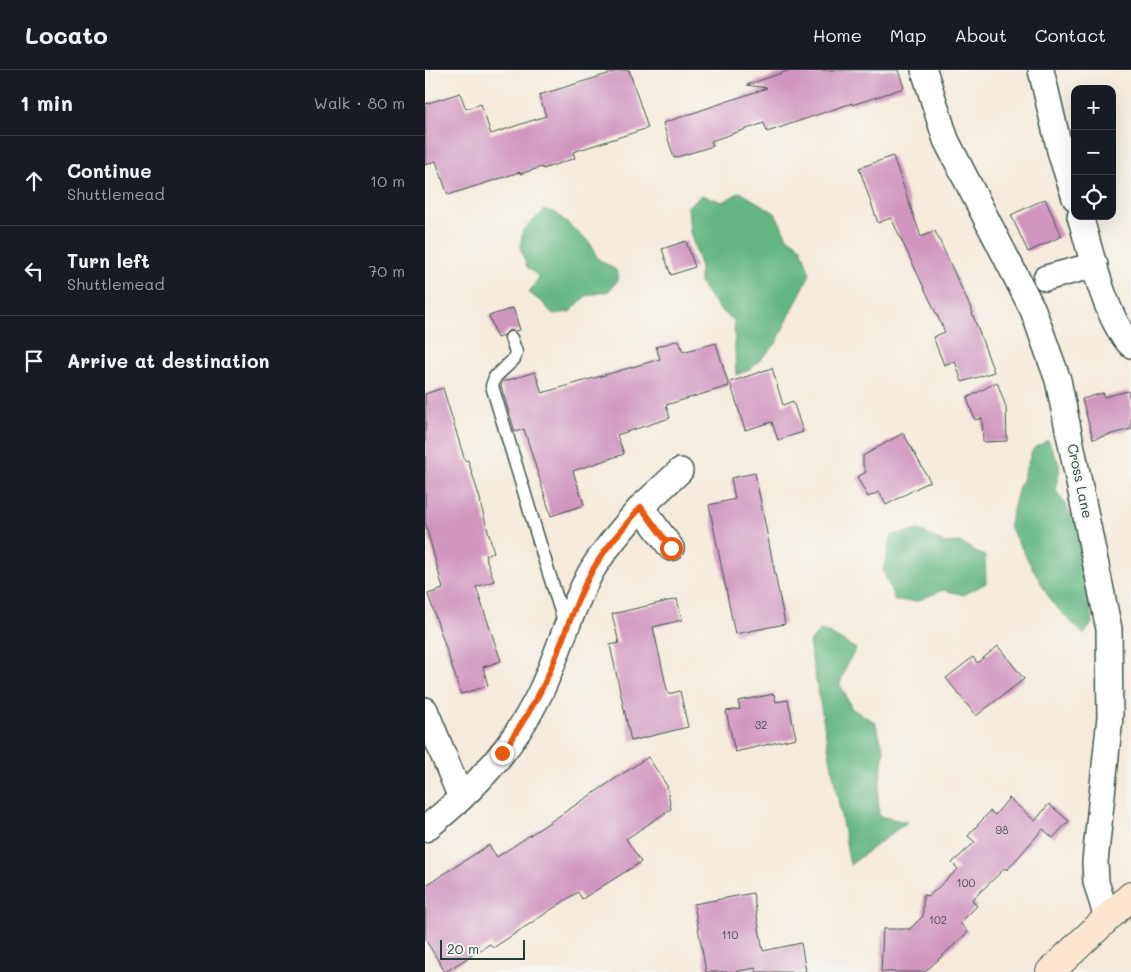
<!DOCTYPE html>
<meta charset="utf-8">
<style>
body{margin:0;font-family:Mali,sans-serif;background:#242831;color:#f1f3f6}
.controls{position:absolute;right:15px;top:15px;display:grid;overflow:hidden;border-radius:10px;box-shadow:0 5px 20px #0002}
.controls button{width:45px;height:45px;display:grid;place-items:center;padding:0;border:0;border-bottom:1px solid #363941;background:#171b24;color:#f1f3f6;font:25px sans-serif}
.scale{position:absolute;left:15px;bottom:12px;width:85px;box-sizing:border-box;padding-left:5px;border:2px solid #1f3d34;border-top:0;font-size:14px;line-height:18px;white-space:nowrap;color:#1f3d34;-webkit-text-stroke:4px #f6f6f2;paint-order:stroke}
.stop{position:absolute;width:15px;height:15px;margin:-11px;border:4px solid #ea580c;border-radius:50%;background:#fff}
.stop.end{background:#ea580c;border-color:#fff;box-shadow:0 1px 5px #0008}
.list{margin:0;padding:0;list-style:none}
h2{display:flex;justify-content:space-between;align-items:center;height:65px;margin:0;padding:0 20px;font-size:21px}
h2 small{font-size:16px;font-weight:400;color:#9ea1a6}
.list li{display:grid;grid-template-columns:32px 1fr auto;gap:15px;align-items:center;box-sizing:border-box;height:90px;padding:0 20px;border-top:1px solid #363941}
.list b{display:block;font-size:19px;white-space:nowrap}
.list p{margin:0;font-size:16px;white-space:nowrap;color:#9ea1a6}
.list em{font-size:16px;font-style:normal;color:#9ea1a6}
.icon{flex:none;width:28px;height:28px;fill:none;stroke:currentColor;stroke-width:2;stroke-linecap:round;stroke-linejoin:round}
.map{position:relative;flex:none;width:706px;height:902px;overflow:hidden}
header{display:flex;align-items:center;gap:30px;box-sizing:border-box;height:70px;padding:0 25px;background:#171b24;border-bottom:1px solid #363941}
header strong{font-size:24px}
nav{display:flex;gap:28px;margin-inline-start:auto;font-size:18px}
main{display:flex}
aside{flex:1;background:#171b24}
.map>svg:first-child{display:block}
</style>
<header>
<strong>Locato</strong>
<nav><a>Home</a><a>Map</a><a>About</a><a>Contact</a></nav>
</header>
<main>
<aside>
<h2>1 min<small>Walk · 80 m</small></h2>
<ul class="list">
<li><svg class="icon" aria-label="ahead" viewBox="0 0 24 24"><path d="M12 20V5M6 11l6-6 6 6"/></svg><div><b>Continue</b><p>Shuttlemead</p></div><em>10 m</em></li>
<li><svg class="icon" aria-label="left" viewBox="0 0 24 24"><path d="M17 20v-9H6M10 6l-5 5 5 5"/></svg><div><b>Turn left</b><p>Shuttlemead</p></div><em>70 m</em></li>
<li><svg class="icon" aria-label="arrive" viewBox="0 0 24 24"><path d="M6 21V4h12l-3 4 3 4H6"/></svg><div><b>Arrive at destination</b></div></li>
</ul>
</aside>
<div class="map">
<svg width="706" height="902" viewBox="0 0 706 902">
<rect width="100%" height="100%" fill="#f6f6f2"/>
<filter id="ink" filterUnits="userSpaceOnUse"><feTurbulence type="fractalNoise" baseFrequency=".02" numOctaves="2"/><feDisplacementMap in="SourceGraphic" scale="10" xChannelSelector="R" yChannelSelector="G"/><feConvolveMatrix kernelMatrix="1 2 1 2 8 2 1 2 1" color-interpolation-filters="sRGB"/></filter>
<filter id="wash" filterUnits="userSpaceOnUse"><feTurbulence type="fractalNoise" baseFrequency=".0096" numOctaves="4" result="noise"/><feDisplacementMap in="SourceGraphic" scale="20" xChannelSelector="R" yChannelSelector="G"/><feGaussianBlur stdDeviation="1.12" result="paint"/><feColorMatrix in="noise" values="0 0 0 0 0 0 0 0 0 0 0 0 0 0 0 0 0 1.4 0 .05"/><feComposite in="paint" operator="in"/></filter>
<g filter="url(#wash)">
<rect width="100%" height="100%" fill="#f5eadb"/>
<g fill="#64b681" stroke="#427a5a">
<polygon points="315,122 350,143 362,167 376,177 385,204 350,275 326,299 311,305 309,250 294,239 275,213 275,195 265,162 263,136 277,125 298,132"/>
<polygon points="120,140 131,143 165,173 173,189 191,200 193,210 184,221 161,226 145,242 128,244 118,233 104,223 114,207 102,197 95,177 98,160"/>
<polygon points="623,370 635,396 631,420 651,452 663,518 667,553 659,565 627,533 584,456 593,420 608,379"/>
<polygon points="494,460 519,473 534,472 560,486 561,513 539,525 518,520 492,531 470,531 458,500 467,465"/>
<polygon points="395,560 404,563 431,579 422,594 415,614 427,639 450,652 459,679 453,725 454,746 482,752 425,795 384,573"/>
</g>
<g id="blocks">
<g fill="#d095be">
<polygon points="196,0 204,0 223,58 148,82 150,88 118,99 117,97 95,104 95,102 23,125 11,91 0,95 0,34 35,23 41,39 56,34 66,64 121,46 114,25"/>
<polygon points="365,0 473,0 479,18 427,35 427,33 342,62 339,53 286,71 288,76 249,88 238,53 342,18 322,15"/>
<polygon points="468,86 496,167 510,161 548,243 547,243 569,302 537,312 530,291 519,295 508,267 520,262 466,148 453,153 434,98"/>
<polygon points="620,129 637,166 603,182 586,145"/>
<polygon points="261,171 270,197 246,205 237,179"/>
<polygon points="88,238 95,260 90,261 84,260 78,266 72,268 64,246"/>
<polygon points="254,270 258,282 291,273 304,316 241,335 245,348 192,365 199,384 148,401 159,435 126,446 99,359 90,362 76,316 77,312 110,302 117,323 235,289 231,277"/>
<polygon points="347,298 358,335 368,331 378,362 353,370 347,352 320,360 305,312"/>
<polygon points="572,312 581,337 582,371 558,372 557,348 550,350 542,328"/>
<polygon points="18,318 40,391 43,390 56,432 55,432 69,483 60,485 69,511 51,517 76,591 58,597 63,616 36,624 3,524 18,519 0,452 0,324"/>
<polygon points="703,321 706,335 706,359 668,369 657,329 678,323 679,327"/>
<polygon points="478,363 505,411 461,435 454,422 443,427 432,407 441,402 438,395 438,386"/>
<polygon points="330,403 360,554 310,564 284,435 310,429 306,408"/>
<polygon points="252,529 257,550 228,557 243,624 255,621 263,657 206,671 185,575 194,573 187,544"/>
<polygon points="573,576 599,609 551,646 521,608 548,587 552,593"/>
<polygon points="349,624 351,632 363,630 371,668 310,682 301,641 315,639 313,631"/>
<polygon points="223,687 242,716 246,739 201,769 216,792 157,829 153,822 68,878 65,874 20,902 0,869 0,816 64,775 72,787"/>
<polygon points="584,728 610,751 624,734 644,751 628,768 618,759 582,800 580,798 547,830 552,836 535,853 543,862 500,902 456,902 458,859 485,859 498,846 498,825 504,826 533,799 527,793 550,772 543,766 565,741 570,745"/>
<polygon points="328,823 338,881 376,873 381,902 331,902 331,898 308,902 281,902 269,834"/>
</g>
</g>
</g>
<g filter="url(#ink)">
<use href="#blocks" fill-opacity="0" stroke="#3f574d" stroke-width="1"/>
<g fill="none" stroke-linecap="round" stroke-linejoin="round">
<g stroke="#3f574d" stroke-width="15">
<polyline id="service" points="86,268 91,282 89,289 70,307 67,316 121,494 140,554"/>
</g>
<g stroke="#3f574d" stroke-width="28">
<g id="minor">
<polyline points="499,0 521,70 608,240 633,310 684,559 685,647 670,792 671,812 682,848"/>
<polyline points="616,0 636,85 650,128"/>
<path d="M655 146C666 182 680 249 706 275"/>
<polyline points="621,208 670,195"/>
<polyline points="216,437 255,401"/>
<polyline points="0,640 36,728"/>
<path d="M0 759C47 722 89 677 115 623 134 583 145 539 167 500 181 477 199 457 216 437L246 478"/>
</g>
</g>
<g stroke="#3f574d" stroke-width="30">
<polyline id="secondary" points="625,902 706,826"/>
</g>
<use href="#service" stroke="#fff" stroke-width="12"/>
<use href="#minor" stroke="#fff" stroke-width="25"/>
<use href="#secondary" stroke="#fce5cf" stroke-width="28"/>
</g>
</g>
<g fill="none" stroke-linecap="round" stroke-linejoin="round" filter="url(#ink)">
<path stroke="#ea580c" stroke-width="6" d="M77 683C90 664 103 645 114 624 135 585 145 540 167 501 180 478 199 457 216 437L246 478"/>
</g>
<g text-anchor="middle" stroke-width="4" stroke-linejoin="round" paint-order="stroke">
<g font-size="11" fill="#4b5356">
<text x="336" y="659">32</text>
<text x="577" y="764">98</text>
<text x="541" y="817">100</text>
<text x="513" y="854">102</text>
<text x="305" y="869">110</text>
</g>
<g font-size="14" fill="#1f3d34" stroke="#f6f6f2">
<text transform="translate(655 411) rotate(78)" y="5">Cross Lane</text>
</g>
</g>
</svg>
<div class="controls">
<button>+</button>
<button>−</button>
<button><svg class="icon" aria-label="locate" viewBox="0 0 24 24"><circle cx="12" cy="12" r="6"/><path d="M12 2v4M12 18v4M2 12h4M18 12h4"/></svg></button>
</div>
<div class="scale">20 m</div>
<div class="stop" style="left:246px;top:478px"></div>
<div class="stop end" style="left:77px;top:683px"></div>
</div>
</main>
